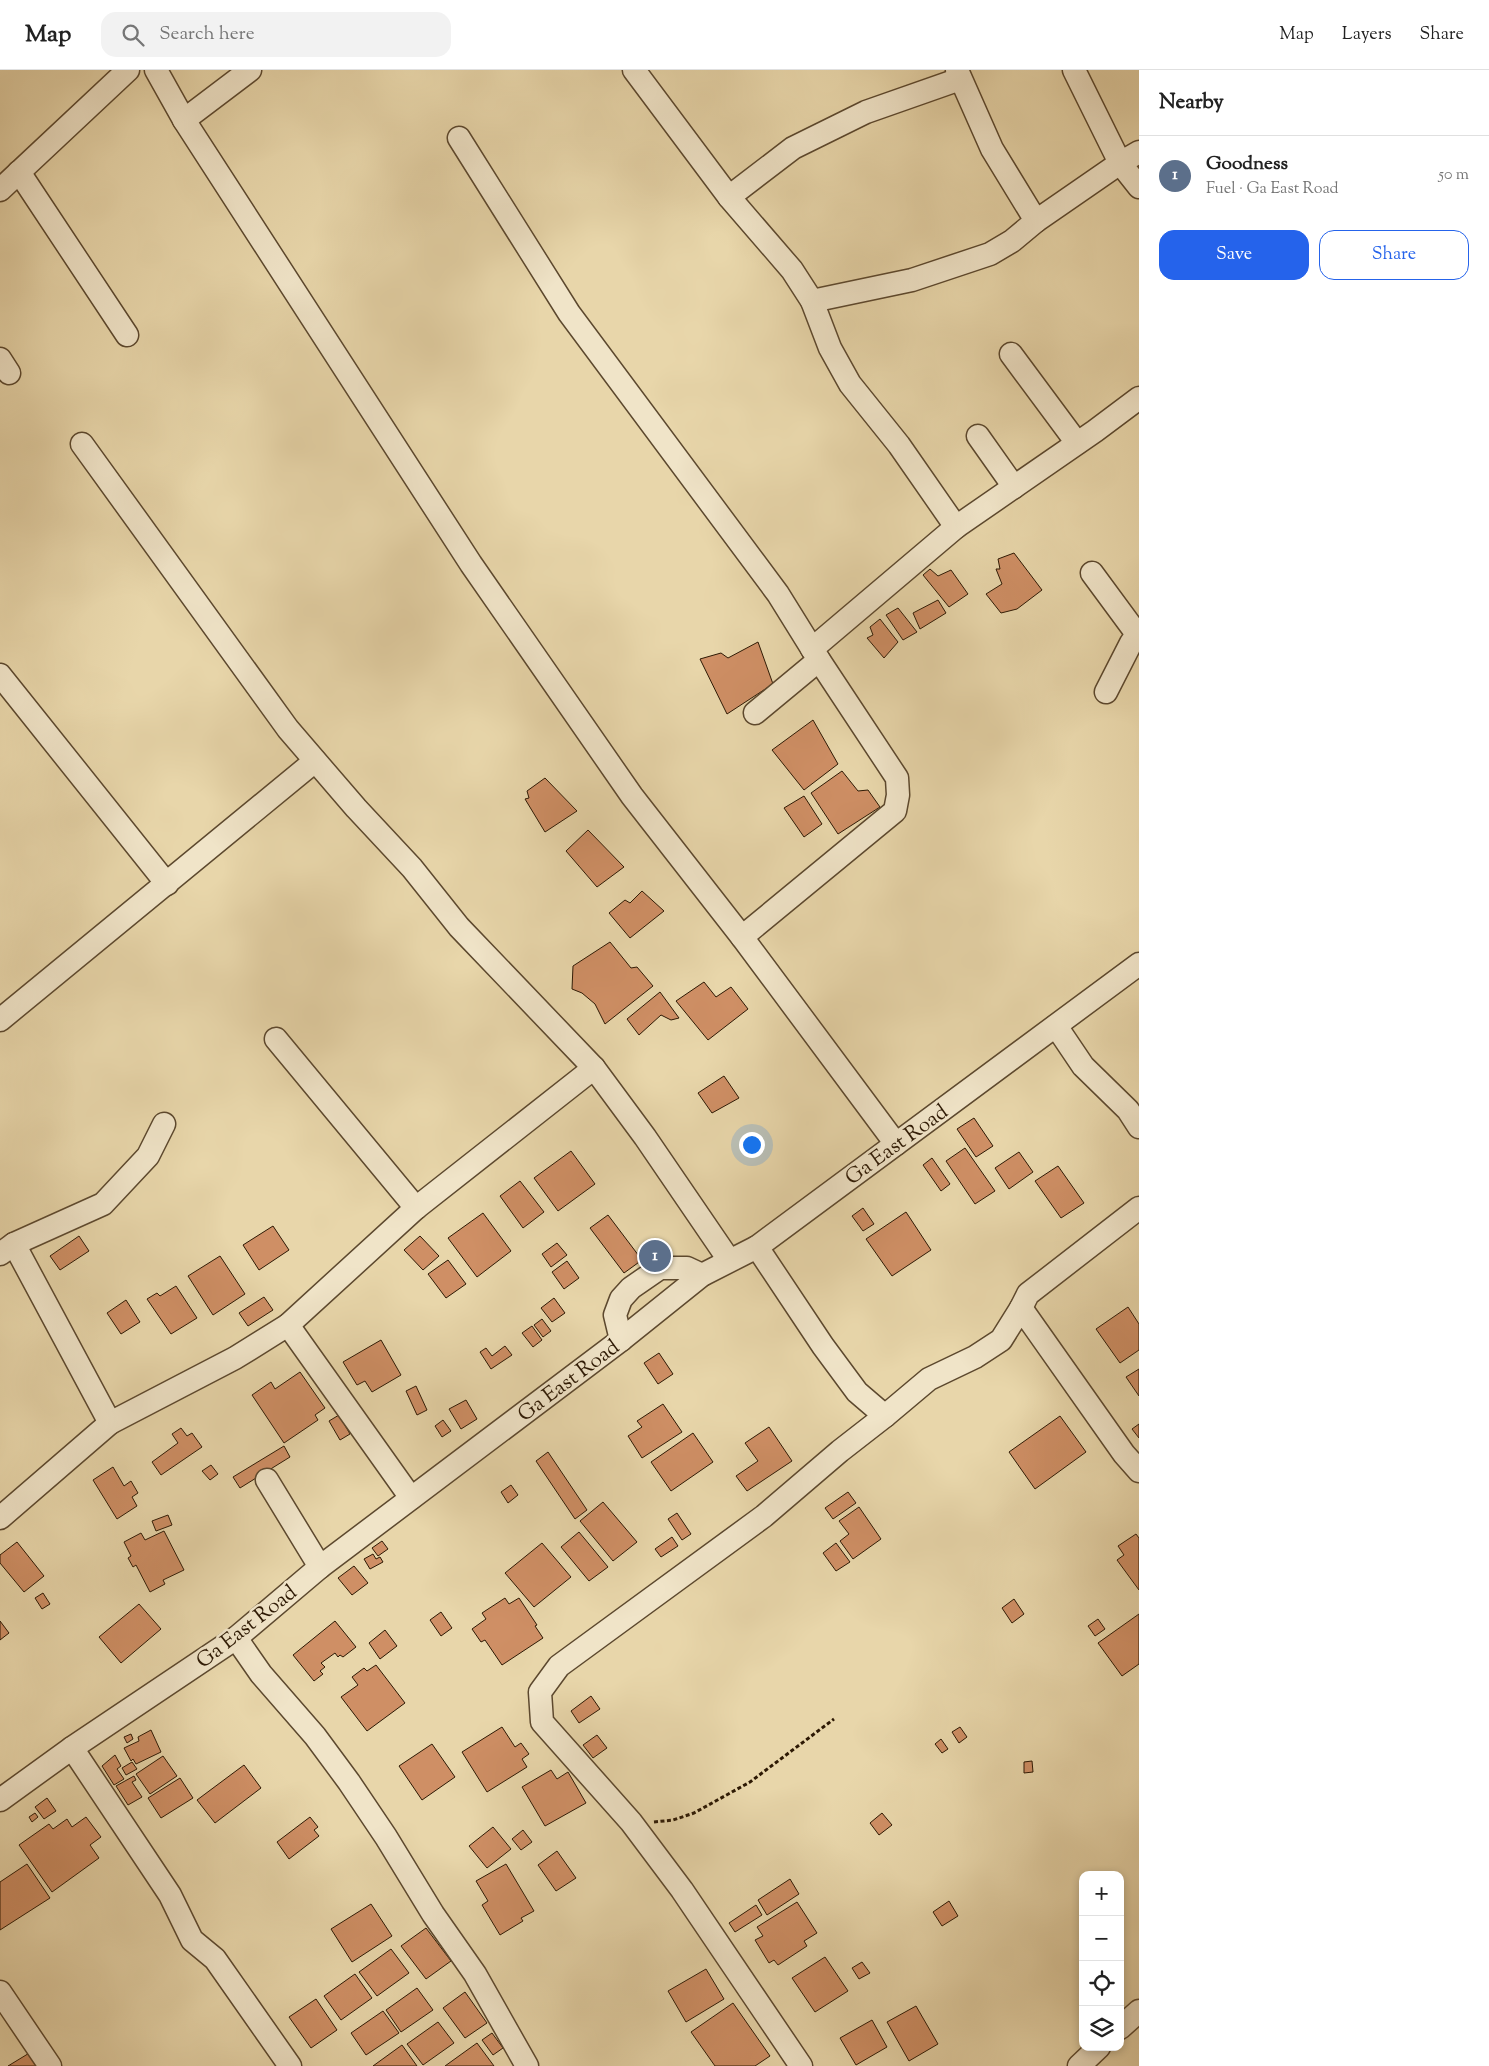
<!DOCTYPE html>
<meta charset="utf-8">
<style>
body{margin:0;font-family:"Sorts Mill Goudy",serif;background:#f2f2f2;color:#222}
.controls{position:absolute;right:15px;bottom:15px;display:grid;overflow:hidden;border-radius:10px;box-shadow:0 2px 8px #0003}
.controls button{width:45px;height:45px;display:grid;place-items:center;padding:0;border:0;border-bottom:1px solid #e0e0e0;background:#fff;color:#222;font:25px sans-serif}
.you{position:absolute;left:751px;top:1074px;width:18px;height:18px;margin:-12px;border:4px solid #fff;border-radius:50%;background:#1a73e8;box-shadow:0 0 0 8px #1a73e833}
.badge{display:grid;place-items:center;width:32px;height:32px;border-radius:50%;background:#2563eb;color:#fff;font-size:16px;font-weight:700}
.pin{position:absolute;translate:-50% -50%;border:2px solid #fff;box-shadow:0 1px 5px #0006}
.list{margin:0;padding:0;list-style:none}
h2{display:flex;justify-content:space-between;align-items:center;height:65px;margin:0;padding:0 20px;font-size:21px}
h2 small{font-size:16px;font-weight:400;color:#767676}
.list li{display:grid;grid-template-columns:32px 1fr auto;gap:15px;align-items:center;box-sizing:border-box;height:80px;padding:0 20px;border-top:1px solid #e0e0e0}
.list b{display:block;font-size:19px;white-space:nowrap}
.list p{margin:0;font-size:16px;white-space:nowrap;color:#767676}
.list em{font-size:16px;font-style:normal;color:#767676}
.actions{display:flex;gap:10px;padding:15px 20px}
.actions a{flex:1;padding:11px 0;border:1px solid #2563eb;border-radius:15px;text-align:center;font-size:18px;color:#2563eb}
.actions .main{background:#2563eb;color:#fff}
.icon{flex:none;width:28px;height:28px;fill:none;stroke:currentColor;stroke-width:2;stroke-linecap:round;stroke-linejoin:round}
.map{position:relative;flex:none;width:1139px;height:1996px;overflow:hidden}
header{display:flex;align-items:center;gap:30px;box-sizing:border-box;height:70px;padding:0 25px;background:#fff;border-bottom:1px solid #e0e0e0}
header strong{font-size:24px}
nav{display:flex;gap:28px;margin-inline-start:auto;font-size:18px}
.search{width:350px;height:45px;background:#f2f2f2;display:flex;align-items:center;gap:12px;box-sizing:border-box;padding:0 18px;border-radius:15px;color:#767676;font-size:19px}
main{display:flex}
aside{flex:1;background:#fff}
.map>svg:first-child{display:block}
</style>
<header>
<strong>Map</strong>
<div class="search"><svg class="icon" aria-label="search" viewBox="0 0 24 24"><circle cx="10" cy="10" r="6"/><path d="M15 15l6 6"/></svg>Search here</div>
<nav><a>Map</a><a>Layers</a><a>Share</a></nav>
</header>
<main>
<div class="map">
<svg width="1139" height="1996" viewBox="0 0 1139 1996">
<rect width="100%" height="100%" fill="#e8d6aa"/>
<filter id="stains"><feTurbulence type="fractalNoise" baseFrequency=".004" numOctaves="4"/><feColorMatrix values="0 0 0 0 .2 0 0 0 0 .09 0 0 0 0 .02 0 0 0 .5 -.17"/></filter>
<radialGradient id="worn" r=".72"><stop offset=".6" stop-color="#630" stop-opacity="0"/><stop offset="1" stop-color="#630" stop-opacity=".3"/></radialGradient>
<g fill="#cf8f65" stroke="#2d1904">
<polygon points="1014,483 1042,520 1017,539 1001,543 986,524 1002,514 996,499 1000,499 998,489"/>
<polygon points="930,499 938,506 951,500 968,524 949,537 923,505"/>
<polygon points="938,530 946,543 920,559 913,543"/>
<polygon points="898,538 917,562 903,570 886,545"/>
<polygon points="880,549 898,572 884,588 867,568 873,565 870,557"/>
<polygon points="758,572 773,614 727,644 700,589 721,583 728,588"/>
<polygon points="813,650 838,694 804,720 772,680"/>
<polygon points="842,701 858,721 868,720 880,737 838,764 811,723"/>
<polygon points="545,708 577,741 545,762 525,729 529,728 527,721"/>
<polygon points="804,726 822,754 804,767 784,738"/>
<polygon points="588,760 624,797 597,817 566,781"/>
<polygon points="642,821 664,841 630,868 609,843 625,830 630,833"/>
<polygon points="610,872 631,898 637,897 653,916 605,954 595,934 582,923 572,919 573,896"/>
<polygon points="704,912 716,927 731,917 748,939 708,970 676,931"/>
<polygon points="660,922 679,948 671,950 661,945 639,965 627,949"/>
<polygon points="724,1006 739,1028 712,1043 698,1023"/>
<polygon points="974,1048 993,1076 976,1087 957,1059"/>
<polygon points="965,1078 995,1121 975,1134 946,1091"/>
<polygon points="571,1081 595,1114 558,1141 534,1108"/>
<polygon points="1019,1082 1033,1102 1009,1119 995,1098"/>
<polygon points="932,1088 950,1114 941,1121 923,1095"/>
<polygon points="1058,1096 1084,1133 1061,1148 1035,1111"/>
<polygon points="520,1111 544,1142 523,1158 500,1126"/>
<polygon points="863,1138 874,1154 863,1161 852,1146"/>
<polygon points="906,1142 931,1180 892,1206 866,1169"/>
<polygon points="483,1143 511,1181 477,1207 448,1168"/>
<polygon points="608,1145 642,1190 624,1203 590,1158"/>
<polygon points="273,1156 289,1180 259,1200 243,1175"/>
<polygon points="79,1166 89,1181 60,1200 50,1186"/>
<polygon points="420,1166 439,1186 423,1200 404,1180"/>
<polygon points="557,1173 567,1185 551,1197 542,1184"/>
<polygon points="220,1186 245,1224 213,1245 188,1206"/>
<polygon points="448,1190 466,1214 446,1228 428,1204"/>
<polygon points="567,1191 579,1208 564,1219 552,1202"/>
<polygon points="176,1216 197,1248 171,1264 147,1229 157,1223 160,1226"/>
<polygon points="264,1227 273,1240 248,1256 239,1243"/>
<polygon points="554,1228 565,1243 552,1252 541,1238"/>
<polygon points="126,1230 140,1252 121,1264 107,1243"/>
<polygon points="1128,1237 1139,1254 1139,1280 1120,1293 1096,1259"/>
<polygon points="542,1249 551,1261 543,1267 534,1255"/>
<polygon points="532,1256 542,1270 533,1277 522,1263"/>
<polygon points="381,1270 401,1305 372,1322 365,1311 357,1315 343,1292"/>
<polygon points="505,1276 512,1285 491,1299 480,1282 486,1278 492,1286"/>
<polygon points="659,1283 673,1304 658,1314 644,1293"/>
<polygon points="1139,1299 1139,1326 1126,1307"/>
<polygon points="300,1302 325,1338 315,1345 318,1350 284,1373 252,1325 271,1312 275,1319"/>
<polygon points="416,1316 427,1340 417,1345 406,1321"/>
<polygon points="466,1330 477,1349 461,1359 449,1339"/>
<polygon points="663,1334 682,1362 642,1388 628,1366 642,1357 637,1351"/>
<polygon points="339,1345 350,1364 340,1370 329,1351"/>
<polygon points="1060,1346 1086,1382 1035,1419 1009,1382"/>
<polygon points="443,1350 451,1361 442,1367 435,1356"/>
<polygon points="1139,1354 1139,1368 1132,1359"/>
<polygon points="769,1357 792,1391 747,1421 736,1406 758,1391 745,1373"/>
<polygon points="181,1358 187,1366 192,1363 202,1377 161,1405 152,1392 178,1373 172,1364"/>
<polygon points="693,1363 713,1392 671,1421 651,1392"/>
<polygon points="284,1376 290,1387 240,1418 233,1407"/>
<polygon points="548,1382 587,1440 575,1449 536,1391"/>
<polygon points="211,1395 218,1404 210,1410 202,1401"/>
<polygon points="113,1397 124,1416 131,1411 138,1423 132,1427 137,1436 117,1449 93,1410"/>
<polygon points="511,1415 518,1425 508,1433 501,1422"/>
<polygon points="848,1422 856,1433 833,1449 825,1438"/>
<polygon points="603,1432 637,1472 613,1491 580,1451"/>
<polygon points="859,1437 881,1469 853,1489 840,1471 849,1464 839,1451"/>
<polygon points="677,1443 691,1464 682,1470 668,1449"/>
<polygon points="168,1445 172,1455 156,1461 152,1451"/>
<polygon points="164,1461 184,1500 163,1510 165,1514 150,1522 136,1495 133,1497 128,1488 131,1486 124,1472 141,1463 145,1470"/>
<polygon points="579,1462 608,1497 589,1511 561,1477"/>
<polygon points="1136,1464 1139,1468 1139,1520 1117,1490 1124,1485 1118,1476"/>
<polygon points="672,1467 678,1476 661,1487 655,1479"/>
<polygon points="382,1471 388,1479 378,1486 372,1478"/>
<polygon points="17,1472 44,1506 24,1522 0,1493 0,1485"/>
<polygon points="542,1473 571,1507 534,1537 505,1503"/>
<polygon points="836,1473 850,1492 836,1501 823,1483"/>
<polygon points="373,1484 376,1489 380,1487 383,1492 370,1499 364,1489"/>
<polygon points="354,1496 368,1513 352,1525 338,1508"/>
<polygon points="43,1523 50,1534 42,1539 35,1528"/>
<polygon points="505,1528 509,1534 519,1528 537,1555 535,1556 543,1568 502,1595 485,1570 481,1572 472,1559 486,1549 482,1543"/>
<polygon points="1014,1529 1024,1544 1012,1553 1002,1538"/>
<polygon points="139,1534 161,1559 121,1593 99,1567"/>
<polygon points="441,1542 452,1558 441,1566 430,1550"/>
<polygon points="1139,1544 1139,1594 1122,1606 1098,1573"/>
<polygon points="1098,1549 1105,1559 1095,1566 1088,1556"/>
<polygon points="0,1551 9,1563 0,1570"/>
<polygon points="335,1551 356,1577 343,1587 340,1585 338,1587 335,1583 321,1593 325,1597 320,1601 323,1604 314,1611 293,1585"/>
<polygon points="385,1560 397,1576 380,1589 369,1573"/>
<polygon points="376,1595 405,1633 367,1661 341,1627 358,1615 352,1607 364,1598 367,1601"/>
<polygon points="591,1626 600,1639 579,1653 571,1641"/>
<polygon points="502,1657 515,1677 521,1673 529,1684 522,1689 527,1697 487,1722 462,1682"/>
<polygon points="960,1657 967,1667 959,1673 952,1662"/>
<polygon points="151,1660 161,1682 136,1694 133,1689 131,1691 124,1678 139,1671 138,1667"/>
<polygon points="131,1664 133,1669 127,1673 124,1667"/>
<polygon points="597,1665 607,1678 593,1688 583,1675"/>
<polygon points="941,1669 948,1679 942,1683 935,1674"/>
<polygon points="432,1674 455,1707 422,1730 399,1696"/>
<polygon points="115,1685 121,1696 117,1699 124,1709 114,1715 102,1696"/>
<polygon points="163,1686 177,1706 150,1724 136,1704"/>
<polygon points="1032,1691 1033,1702 1024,1703 1024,1692"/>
<polygon points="132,1692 137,1699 126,1705 122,1698"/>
<polygon points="244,1695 261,1718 215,1753 197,1730"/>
<polygon points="551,1700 557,1709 568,1702 586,1733 545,1756 522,1717"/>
<polygon points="134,1706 136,1710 132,1712 142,1727 128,1735 116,1716"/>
<polygon points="180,1708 193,1728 161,1748 148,1728"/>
<polygon points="47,1728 56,1741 44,1749 35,1737"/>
<polygon points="35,1743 38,1747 32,1752 29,1747"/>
<polygon points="882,1743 892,1755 879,1765 870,1753"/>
<polygon points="86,1747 101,1767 90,1775 99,1788 52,1822 19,1775 49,1754 53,1759 67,1749 72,1757"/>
<polygon points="310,1747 318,1757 314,1760 319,1766 289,1789 277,1772"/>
<polygon points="493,1757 511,1779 487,1798 469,1776"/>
<polygon points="523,1760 532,1772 521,1780 512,1769"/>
<polygon points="557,1781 576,1808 556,1821 538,1795"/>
<polygon points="27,1794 50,1828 0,1860 0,1812"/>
<polygon points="506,1794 534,1841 521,1848 523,1851 500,1865 482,1835 488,1831 476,1811"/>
<polygon points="790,1809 799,1824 767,1845 758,1830"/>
<polygon points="949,1831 958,1846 942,1856 933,1842"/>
<polygon points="797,1832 817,1863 804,1871 807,1876 778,1895 774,1890 769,1893 755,1870 763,1866 757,1857"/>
<polygon points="371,1834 392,1866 352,1892 331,1859"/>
<polygon points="756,1835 762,1845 735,1862 729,1853"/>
<polygon points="426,1858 451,1891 426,1909 401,1876"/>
<polygon points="391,1879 409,1903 377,1926 359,1902"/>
<polygon points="825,1887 848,1921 815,1942 792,1908"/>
<polygon points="862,1892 870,1903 859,1909 852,1898"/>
<polygon points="706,1899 724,1929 686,1952 668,1921"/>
<polygon points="355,1904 372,1928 341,1950 324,1926"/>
<polygon points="417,1918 433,1940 401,1962 386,1940"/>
<polygon points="465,1922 487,1953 465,1968 443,1938"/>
<polygon points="316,1929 337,1960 311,1978 289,1947"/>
<polygon points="733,1933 770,1986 755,1996 715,1996 691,1962"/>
<polygon points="916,1936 938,1974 909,1991 887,1952"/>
<polygon points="383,1941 399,1963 366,1985 351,1963"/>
<polygon points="872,1950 887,1977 856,1995 840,1968"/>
<polygon points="438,1952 454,1973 423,1995 407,1974"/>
<polygon points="492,1963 503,1978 493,1985 482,1970"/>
<polygon points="477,1973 494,1996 445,1996"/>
<polygon points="402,1975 417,1996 373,1996"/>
<polygon points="31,1982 40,1996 8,1996"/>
</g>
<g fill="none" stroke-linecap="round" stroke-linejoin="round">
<g stroke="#5c482e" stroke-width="25">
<g id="minor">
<polyline points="156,0 184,50 471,494 632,726 742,867 896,1074"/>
<polyline points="634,0 729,127 792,200 812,231 830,278 850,314 899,375 956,457"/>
<polyline points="1074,0 1120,93 1139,117"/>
<polyline points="184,50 250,0"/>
<polyline points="459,68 569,243 778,524 819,590 897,708 898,725 895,741 742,867"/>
<polyline points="19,102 127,265"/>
<polyline points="0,120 128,0"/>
<polyline points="729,127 793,78 866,42 960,9"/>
<polyline points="1036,151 1120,93 1139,82"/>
<polyline points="812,231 912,210 990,184 1012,171 1036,151 992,79 957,0"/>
<polyline points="1011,284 1077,373"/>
<polyline points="0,289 9,303"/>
<polyline points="978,366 1014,417"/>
<polyline points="82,374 288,659 356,738 412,798 459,857 594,998 645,1067 729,1190"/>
<polyline points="1092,503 1137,564"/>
<polyline points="812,579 956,457 1095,361 1139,328"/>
<polyline points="0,605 167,814"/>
<polyline points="1106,622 1131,573 1139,562"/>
<polyline points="755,643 819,590"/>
<polyline points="0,950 315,691"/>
<polyline points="1056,956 1083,996 1128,1040 1139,1057"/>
<polyline points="276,969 416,1138"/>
<polyline points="14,1174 110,1353 235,1288 288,1255 411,1428"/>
<polyline points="757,1177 823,1276 857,1322 885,1346 929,1309 975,1287 1001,1270 1021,1238 1124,1384 1139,1401"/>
<polyline points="0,1184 14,1174 103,1134 148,1086 164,1054"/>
<polyline points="1021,1238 1028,1224 1139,1138"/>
<polyline points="288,1255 416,1138 594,998"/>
<polyline points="621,1270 615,1245 621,1229 631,1218 660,1198 687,1198 702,1205"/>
<polyline points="267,1410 320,1497"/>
<polyline points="0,1448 110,1353"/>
<polyline points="236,1568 261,1604 315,1666 349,1712 386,1767 433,1844 475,1904 527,1996"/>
<polyline points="72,1678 170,1825 192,1870 215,1889 290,1996"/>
<polyline points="0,1730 72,1678 236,1568 320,1497 621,1270 702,1205 757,1177 1139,894"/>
<polyline points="0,1922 50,1996"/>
<polyline points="1120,1958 1139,1941"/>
<polyline points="801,1996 682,1820 631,1752 542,1652 540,1622 559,1596 764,1446 840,1381 885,1346"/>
<polyline points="1079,1996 1099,1977"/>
</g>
</g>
<polyline stroke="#2d1904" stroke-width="3" stroke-dasharray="4 2.5" stroke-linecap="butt" points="654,1752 673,1750 694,1743 750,1712 834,1649"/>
<use href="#minor" stroke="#f0e4c8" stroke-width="22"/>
</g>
<g text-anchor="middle" stroke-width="5" stroke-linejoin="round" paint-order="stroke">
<g font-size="21" fill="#2d1904" stroke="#f0e4c8">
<text transform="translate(896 1074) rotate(-36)" y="7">Ga East Road</text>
<text transform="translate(568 1310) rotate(-37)" y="7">Ga East Road</text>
<text transform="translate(246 1556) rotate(-38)" y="7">Ga East Road</text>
</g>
</g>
<rect width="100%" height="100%" filter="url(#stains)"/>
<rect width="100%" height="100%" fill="url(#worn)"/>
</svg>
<div class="controls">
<button>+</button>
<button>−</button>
<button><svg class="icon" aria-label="locate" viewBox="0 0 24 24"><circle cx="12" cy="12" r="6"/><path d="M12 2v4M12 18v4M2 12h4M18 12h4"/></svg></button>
<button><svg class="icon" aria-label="layers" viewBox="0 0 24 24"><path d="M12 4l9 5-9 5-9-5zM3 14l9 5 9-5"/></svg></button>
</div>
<div class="you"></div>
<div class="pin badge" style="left:655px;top:1186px;background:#5c6f8a">1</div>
</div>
<aside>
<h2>Nearby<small></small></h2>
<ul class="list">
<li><span class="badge" style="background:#5c6f8a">1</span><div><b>Goodness</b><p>Fuel · Ga East Road</p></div><em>50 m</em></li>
</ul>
<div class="actions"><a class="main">Save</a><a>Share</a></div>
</aside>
</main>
